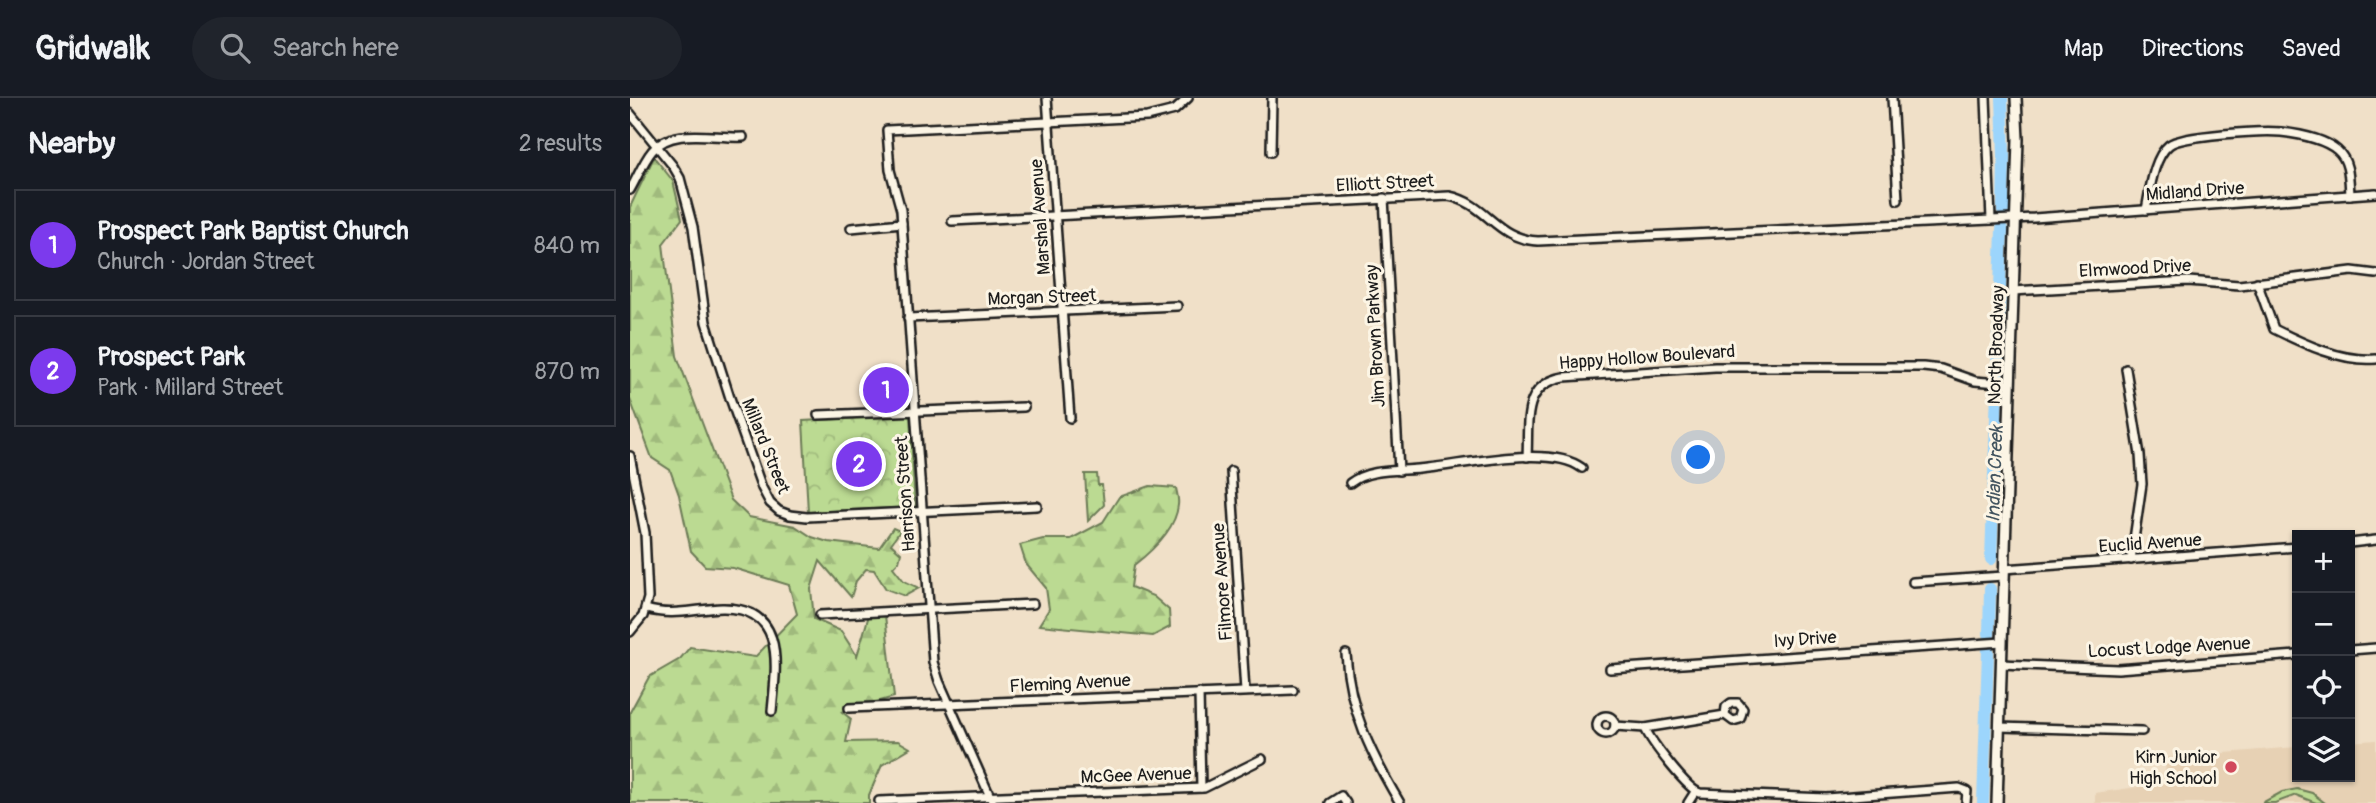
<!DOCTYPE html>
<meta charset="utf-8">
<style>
body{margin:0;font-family:Pangolin,sans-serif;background:#20242c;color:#f1f3f6}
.controls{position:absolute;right:21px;bottom:21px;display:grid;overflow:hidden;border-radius:0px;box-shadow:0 2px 5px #0004}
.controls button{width:63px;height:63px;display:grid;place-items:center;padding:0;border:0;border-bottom:2px solid #363941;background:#171b24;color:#f1f3f6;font:35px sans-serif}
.you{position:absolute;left:1069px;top:360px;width:24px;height:24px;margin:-18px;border:5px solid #fff;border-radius:50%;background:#1a73e8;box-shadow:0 0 0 10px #1a73e833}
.badge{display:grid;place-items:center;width:46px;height:46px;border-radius:50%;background:#7c3aed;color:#fff;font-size:23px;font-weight:700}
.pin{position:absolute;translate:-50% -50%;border:4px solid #fff;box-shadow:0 2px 7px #0006}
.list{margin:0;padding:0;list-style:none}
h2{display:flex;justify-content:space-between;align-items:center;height:91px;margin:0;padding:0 28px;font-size:30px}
h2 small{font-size:23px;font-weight:400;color:#9ea1a6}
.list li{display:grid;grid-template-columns:46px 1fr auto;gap:21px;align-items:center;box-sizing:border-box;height:112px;margin:0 14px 14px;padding:0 14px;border:2px solid #363941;border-radius:0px}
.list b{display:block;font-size:26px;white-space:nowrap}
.list p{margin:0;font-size:23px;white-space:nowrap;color:#9ea1a6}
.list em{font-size:23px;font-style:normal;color:#9ea1a6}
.icon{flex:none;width:38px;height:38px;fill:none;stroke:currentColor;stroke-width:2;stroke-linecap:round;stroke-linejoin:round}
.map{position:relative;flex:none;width:1746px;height:705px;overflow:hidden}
header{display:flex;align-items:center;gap:42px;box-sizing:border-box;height:98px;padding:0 35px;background:#171b24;border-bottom:2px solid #363941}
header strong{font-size:33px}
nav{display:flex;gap:38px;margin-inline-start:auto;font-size:24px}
.search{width:490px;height:63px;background:#20242c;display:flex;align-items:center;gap:18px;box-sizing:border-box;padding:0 24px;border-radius:38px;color:#9ea1a6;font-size:26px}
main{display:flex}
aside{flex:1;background:#171b24}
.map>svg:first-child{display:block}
</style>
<header>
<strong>Gridwalk</strong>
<div class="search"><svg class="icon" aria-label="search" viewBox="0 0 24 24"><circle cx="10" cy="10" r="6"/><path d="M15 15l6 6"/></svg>Search here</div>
<nav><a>Map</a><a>Directions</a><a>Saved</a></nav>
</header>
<main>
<aside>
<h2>Nearby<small>2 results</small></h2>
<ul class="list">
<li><span class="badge">1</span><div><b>Prospect Park Baptist Church</b><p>Church · Jordan Street</p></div><em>840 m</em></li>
<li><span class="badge">2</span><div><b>Prospect Park</b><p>Park · Millard Street</p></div><em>870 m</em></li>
</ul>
</aside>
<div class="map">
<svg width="1746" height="705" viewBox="0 0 1746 705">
<defs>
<pattern id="forest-firs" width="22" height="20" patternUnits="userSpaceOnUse" patternTransform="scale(1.75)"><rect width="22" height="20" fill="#bbda92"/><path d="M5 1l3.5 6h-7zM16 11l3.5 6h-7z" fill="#a0ba7d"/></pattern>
<pattern id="park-crowns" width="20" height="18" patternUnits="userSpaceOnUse" patternTransform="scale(1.75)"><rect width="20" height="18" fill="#bbda92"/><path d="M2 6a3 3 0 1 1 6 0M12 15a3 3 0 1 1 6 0" fill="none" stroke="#a0ba7d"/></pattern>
</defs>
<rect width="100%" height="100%" fill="#f0e0c8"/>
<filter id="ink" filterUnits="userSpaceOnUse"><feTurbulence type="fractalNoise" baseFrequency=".0143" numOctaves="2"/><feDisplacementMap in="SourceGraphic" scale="14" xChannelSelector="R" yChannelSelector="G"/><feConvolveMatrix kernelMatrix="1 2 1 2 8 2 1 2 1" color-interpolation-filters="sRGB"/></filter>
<g filter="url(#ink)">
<polygon fill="#e7d1b4" points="1746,642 1746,705 1465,705 1465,695 1536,685 1535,660 1667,649 1667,679 1720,679 1720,644"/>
<polygon fill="#bbda92" stroke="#6c7b57" stroke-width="2" points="1667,691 1682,695 1695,705 1686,705 1666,697 1645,705 1632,705 1652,694"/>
<g fill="url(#forest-firs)" stroke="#6c7b57" stroke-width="2">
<polygon points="24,59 43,83 52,121 33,146 47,258 101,402 119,419 165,428 182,439 198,444 249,450 263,430 270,433 261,446 271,455 269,463 263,469 274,483 289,490 275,498 256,491 244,472 236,471 226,483 221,499 190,463 181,491 184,521 211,533 227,558 239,517 255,517 264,599 212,614 221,621 216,644 268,643 280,650 252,667 239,697 239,705 0,705 0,614 19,579 50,561 60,549 125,559 167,516 159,487 103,470 75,468 61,453 49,397 40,372 22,360 0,301 0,109"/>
<path d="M520 388 546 390C547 395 549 402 548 407 546 431 522 453 504 467L501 489 523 498 539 512 540 529 523 538 409 527 419 511 416 490 396 466 390 447 413 441H441L473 424 489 399Z"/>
</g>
<g fill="url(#park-crowns)" stroke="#6c7b57" stroke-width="2">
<polygon points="280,317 285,409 178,414 173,323"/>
<polygon points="455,376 467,376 468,387 472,387 474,407 458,423"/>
</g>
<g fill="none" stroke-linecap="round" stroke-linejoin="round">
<g stroke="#9cd5fc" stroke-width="12">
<polyline points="1372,0 1374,58 1373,113"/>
<polyline points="1367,277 1372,131"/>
<polyline points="1361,461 1367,292"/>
<polyline points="1359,536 1360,491"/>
<polyline points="1353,705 1358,552"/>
</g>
<g stroke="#1c1c1c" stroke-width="12">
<g id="minor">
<polyline points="417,0 440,320"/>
<polyline points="1262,0 1268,102"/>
<polyline points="1356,0 1361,122"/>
<polyline points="0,15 43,68 50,80 63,129 76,224 100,300 132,390 140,405 149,413 160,417 177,419 407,408"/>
<polyline points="641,54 642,0"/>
<path d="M0 92C7 80 13 64 22 53 42 28 85 41 113 39"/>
<polyline points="754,100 769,373"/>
<path d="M1516 112C1520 93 1523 60 1539 47 1551 37 1634 32 1651 34 1668 36 1694 41 1707 52 1720 63 1719 82 1720 97"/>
<path d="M322 123 819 98C858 106 865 141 908 143L1404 120 1746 95"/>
<polyline points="221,130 272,125"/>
<path d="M1627 184 1644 231C1674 246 1712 264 1746 261"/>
<polyline points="1383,193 1558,183 1609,187 1722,173 1746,176"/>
<polyline points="278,220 547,208"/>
<polyline points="1496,271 1510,357 1512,386 1501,462"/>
<polyline points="188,317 394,309"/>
<polyline points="0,358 15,435 18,500 13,518 0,534"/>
<path d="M897 359C899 324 891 287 934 279L1085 269H1293L1311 271 1345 283 1380 286"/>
<polyline points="601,373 615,593"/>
<path d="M720 385C741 369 773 374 798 370 837 366 921 346 952 370"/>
<polyline points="1720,445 1746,442"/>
<polyline points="1374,471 1667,449"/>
<polyline points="1283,484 1374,478"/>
<path d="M16 511C42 519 65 511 92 510 157 509 146 569 142 613"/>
<polyline points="190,517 403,506"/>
<polyline points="1720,552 1746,550"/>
<path d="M716 556C719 612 742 658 770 705"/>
<polyline points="1371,566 1488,571 1667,557"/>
<polyline points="980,571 1372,544"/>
<polyline points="569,595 571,690"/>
<polyline points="219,610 663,592"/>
<circle cx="976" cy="627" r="9"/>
<polyline points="985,628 1015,630 1095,617 1103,623 1110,621 1113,611 1108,605 1101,605 1096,609 1095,617"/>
<polyline points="1369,629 1512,633"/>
<path d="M1015 630C1021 644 1058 692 1070 695L1196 700 1329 690 1337 693 1336 705"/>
<polyline points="249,703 574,690 632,661"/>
<polyline points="363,705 309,583 303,564 271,112 260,72 257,32 517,19 545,12 558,0"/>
<polyline points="700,705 711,698 716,705"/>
<polyline points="1058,705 1065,694"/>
</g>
</g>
<g stroke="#1c1c1c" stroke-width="14">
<polyline id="major" points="1367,705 1388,41 1386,0"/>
</g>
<use href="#minor" stroke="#fcf5e5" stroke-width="7"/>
<use href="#major" stroke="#fcf5e5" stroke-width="9"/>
</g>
</g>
<circle fill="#d1495b" stroke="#fcf5e5" stroke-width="2.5" cx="1601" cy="669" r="7"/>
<g text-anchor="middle" stroke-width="6" stroke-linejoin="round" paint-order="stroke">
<g font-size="18" fill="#1c1c1c" stroke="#fcf5e5">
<text transform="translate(755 85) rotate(-3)" y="6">Elliott Street</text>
<text transform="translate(1565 93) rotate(-4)" y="6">Midland Drive</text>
<text transform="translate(410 119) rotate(-94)" y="6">Marshal Avenue</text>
<text transform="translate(1505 170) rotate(-3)" y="6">Elmwood Drive</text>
<text transform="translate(412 199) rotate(-2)" y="6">Morgan Street</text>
<text transform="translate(745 238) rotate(-93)" y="6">Jim Brown Parkway</text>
<text transform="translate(1366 247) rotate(-88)" y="6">North Broadway</text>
<text transform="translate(1017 259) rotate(-4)" y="6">Happy Hollow Boulevard</text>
<text transform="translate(136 348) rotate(68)" y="6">Millard Street</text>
<text transform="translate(275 396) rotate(-94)" y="6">Harrison Street</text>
<text transform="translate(1520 445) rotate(-4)" y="6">Euclid Avenue</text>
<text transform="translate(592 484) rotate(-94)" y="6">Filmore Avenue</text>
<text transform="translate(1175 541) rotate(-4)" y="6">Ivy Drive</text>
<text transform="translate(1539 549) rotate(-3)" y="6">Locust Lodge Avenue</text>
<text transform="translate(440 585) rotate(-3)" y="6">Fleming Avenue</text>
<text transform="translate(506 677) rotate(-2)" y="6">McGee Avenue</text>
</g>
<g font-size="18" fill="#1c1c1c" stroke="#fcf5e5" text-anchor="end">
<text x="1587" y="665">Kirn Junior<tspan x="1587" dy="21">High School</tspan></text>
</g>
<g font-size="19" font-style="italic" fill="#42545f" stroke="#fcf5e5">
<text transform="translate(1364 376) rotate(-88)" y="7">Indian Creek</text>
</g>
</g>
</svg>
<div class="controls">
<button>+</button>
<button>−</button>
<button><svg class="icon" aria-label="locate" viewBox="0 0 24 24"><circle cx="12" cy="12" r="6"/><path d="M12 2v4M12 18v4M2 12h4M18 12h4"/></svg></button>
<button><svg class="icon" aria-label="layers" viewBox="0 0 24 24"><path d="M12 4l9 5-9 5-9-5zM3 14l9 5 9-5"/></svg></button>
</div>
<div class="you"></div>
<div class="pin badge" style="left:256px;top:292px">1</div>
<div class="pin badge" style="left:229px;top:366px">2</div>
</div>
</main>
